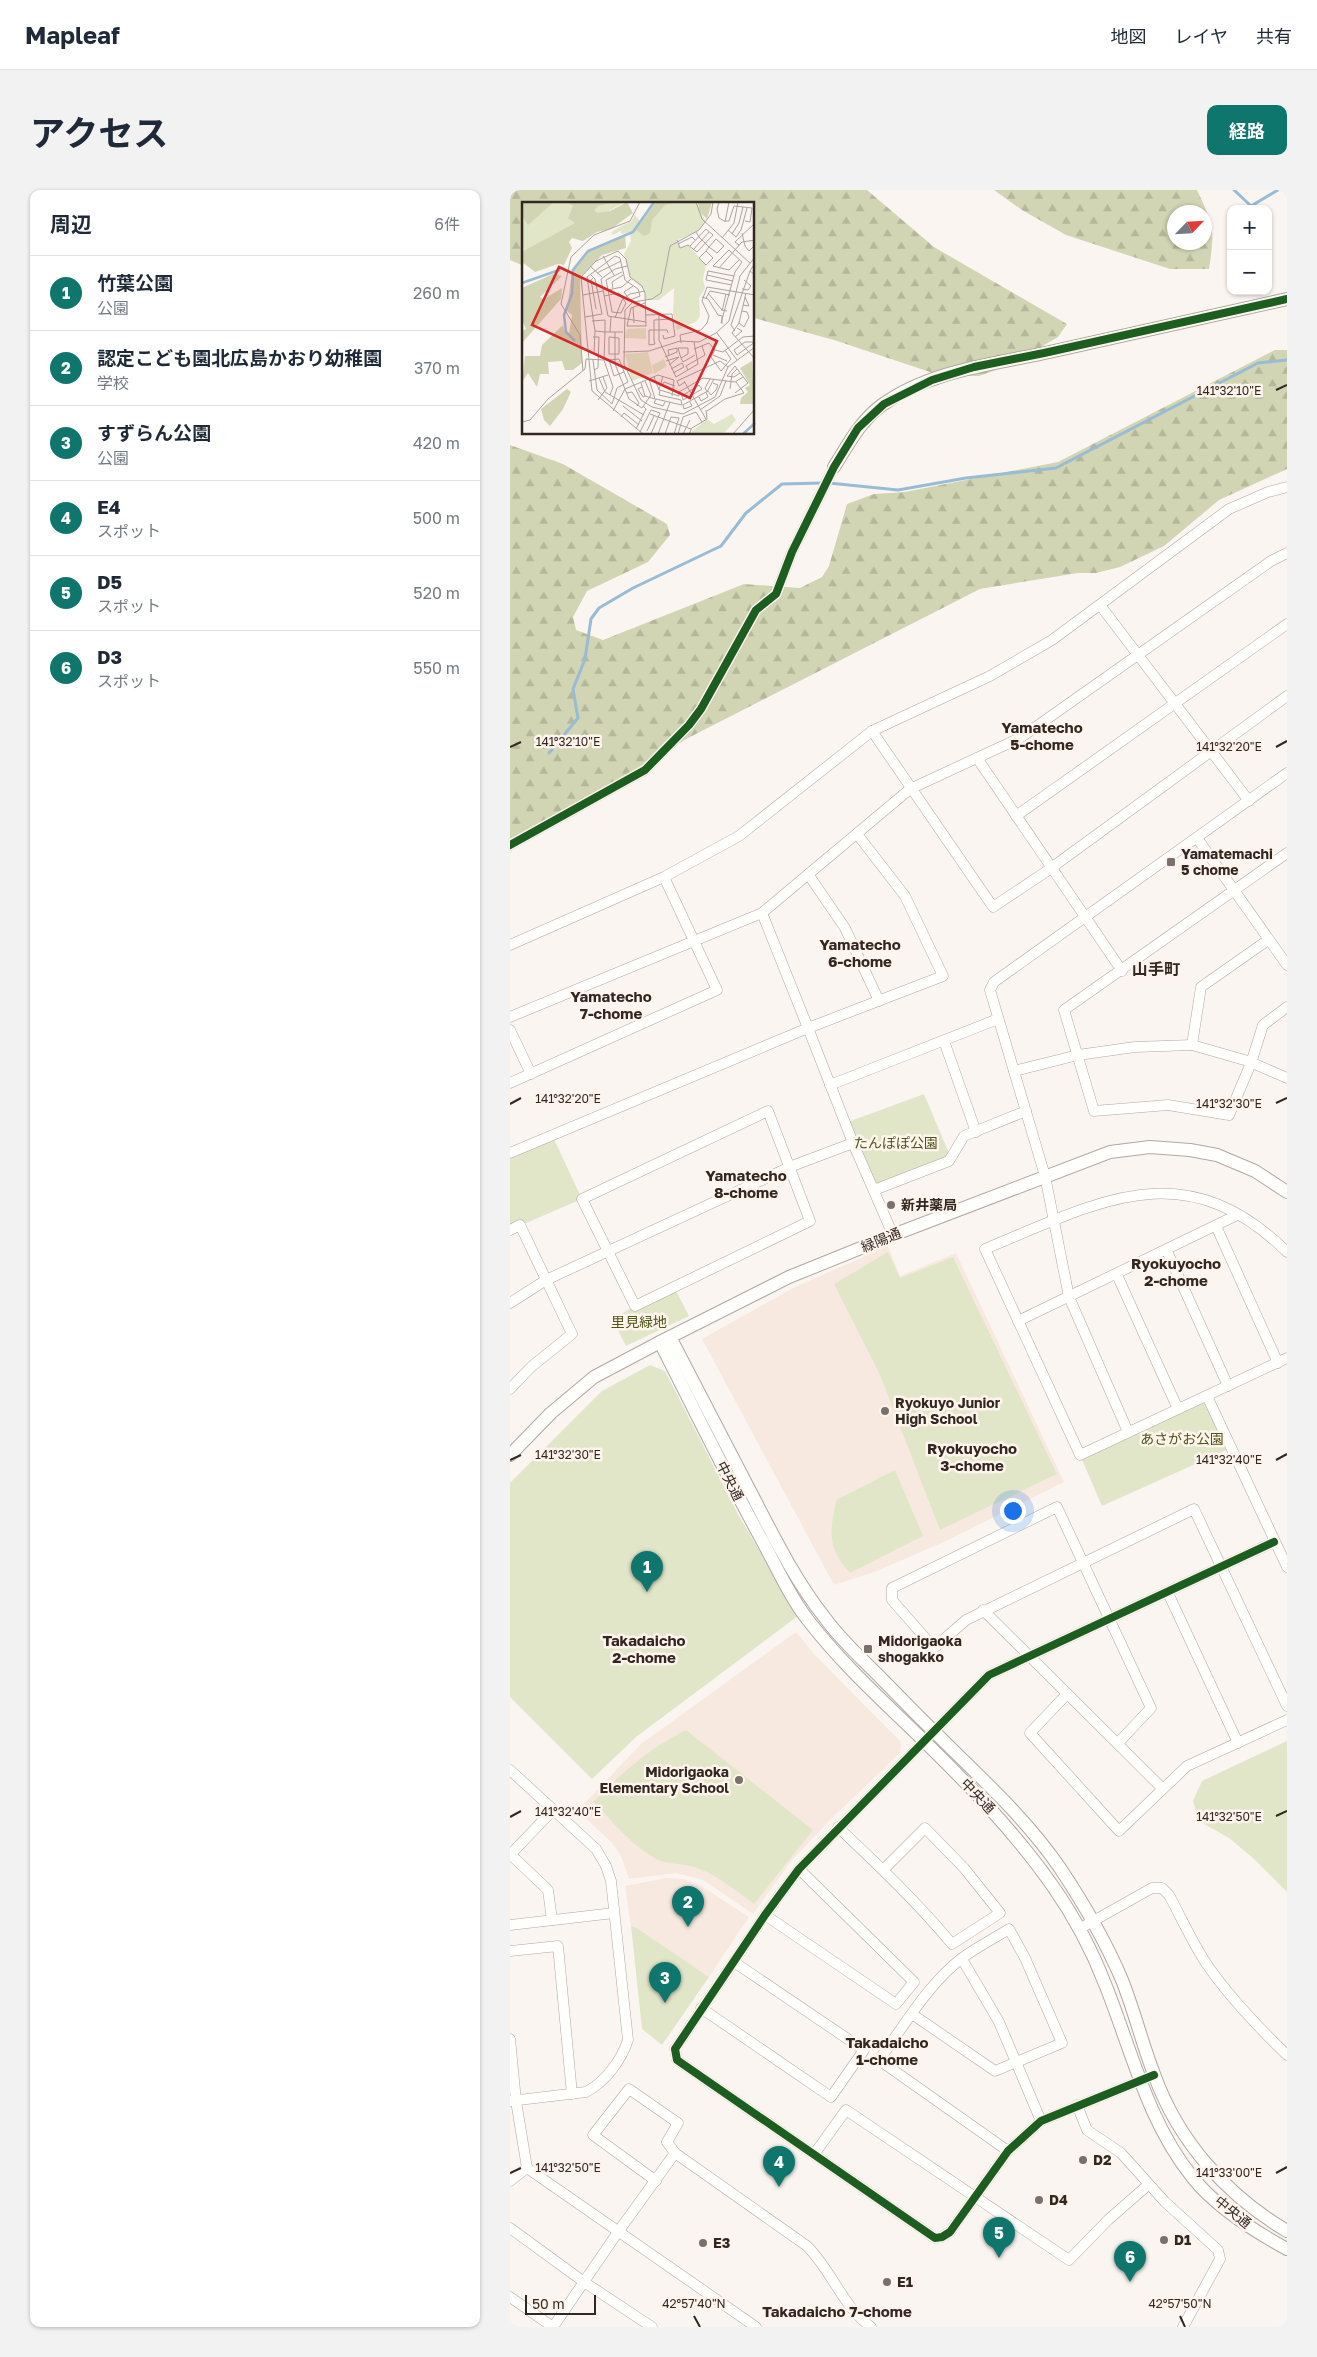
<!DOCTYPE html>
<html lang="ja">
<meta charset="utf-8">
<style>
body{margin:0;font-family:"Golos Text","Noto Sans JP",sans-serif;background:#f2f2f3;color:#1f2937}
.controls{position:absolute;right:15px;top:15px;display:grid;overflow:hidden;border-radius:10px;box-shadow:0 1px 4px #0004}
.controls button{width:45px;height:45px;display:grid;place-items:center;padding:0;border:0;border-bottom:1px solid #e0e1e3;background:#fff;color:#1f2937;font:25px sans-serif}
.compass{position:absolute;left:657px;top:15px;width:45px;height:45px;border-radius:50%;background:#fff;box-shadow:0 1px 4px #0004;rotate:65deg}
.scale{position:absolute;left:15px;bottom:12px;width:71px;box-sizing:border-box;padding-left:5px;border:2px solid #322822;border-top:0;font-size:14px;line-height:18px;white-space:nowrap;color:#322822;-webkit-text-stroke:4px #fff4ed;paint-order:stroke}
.you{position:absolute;left:502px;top:1320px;width:18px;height:18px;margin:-12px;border:4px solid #fff;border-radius:50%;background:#1a73e8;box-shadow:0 0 0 8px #1a73e833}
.badge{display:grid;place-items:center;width:32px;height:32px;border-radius:50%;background:#0f766e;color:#fff;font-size:16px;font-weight:700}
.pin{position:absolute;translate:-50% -41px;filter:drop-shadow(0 1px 2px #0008)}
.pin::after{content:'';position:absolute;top:26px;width:18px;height:15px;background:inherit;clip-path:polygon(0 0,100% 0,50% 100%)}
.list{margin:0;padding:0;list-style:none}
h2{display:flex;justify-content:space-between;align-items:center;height:65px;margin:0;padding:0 20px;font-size:21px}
h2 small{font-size:16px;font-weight:400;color:#747a83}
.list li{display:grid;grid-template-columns:32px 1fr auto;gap:15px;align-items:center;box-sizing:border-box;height:75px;padding:0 20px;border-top:1px solid #e0e1e3}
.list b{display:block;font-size:19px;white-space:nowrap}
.list p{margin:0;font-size:16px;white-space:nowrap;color:#747a83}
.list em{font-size:16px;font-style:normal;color:#747a83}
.map{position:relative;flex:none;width:777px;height:2137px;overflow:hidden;border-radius:10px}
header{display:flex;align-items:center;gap:30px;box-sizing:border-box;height:70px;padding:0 25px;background:#fff;border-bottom:1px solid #e0e1e3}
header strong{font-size:24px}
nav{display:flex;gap:28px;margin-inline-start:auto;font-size:18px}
.intro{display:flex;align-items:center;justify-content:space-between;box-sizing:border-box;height:120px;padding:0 30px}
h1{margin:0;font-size:35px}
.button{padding:12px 22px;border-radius:10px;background:#0f766e;color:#fff;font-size:18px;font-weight:700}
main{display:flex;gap:30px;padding:0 30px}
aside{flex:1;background:#fff;border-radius:10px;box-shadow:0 1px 4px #0004}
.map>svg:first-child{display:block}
</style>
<header>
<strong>Mapleaf</strong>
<nav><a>地図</a><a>レイヤ</a><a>共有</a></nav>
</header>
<div class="intro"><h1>アクセス</h1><a class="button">経路</a></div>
<main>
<aside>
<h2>周辺<small>6件</small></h2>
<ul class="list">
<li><span class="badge">1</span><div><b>竹葉公園</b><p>公園</p></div><em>260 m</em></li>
<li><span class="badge">2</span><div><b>認定こども園北広島かおり幼稚園</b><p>学校</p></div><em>370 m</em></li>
<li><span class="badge">3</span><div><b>すずらん公園</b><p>公園</p></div><em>420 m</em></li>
<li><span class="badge">4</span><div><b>E4</b><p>スポット</p></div><em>500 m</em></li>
<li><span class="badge">5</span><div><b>D5</b><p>スポット</p></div><em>520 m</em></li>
<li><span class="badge">6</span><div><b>D3</b><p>スポット</p></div><em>550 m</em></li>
</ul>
</aside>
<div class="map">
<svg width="777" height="2137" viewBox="0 0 777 2137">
<defs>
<pattern id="forest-firs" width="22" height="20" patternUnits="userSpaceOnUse" patternTransform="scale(1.25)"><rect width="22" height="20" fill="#d1d5b3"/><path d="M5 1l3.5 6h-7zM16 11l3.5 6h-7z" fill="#b4b79a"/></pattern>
</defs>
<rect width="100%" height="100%" fill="#fbf5f1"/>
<g fill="#f8e9e0">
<polygon points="378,1056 390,1086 446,1063 554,1292 436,1351 367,1381 324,1395 192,1149 285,1097"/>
<polygon points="286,1442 306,1466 391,1552 390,1563 321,1629 282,1670 243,1724 193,1690 166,1683 119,1689 111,1666 102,1653 70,1623 70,1618 131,1554"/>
<polygon points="156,1688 174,1689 191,1696 239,1727 199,1787 127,1738 121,1736 115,1696"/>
</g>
<g fill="#e2e6c9">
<polygon points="414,904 441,968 364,1000 335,933"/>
<polygon points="43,947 72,1009 0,1040 0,964"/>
<polygon points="378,1062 390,1088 443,1067 547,1284 430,1340 370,1185 324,1094"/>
<polygon points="165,1099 179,1126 116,1156 102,1129 125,1116"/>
<polygon points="140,1175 155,1181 229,1326 288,1426 126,1547 82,1589 0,1507 0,1293 92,1201"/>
<polygon points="697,1206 721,1258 592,1316 570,1265"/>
<path d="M385 1280 413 1346 340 1383C318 1359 319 1343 326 1312L328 1309Z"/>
<path d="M176 1540 303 1640 244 1714C225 1700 206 1684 184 1677 172 1673 157 1675 146 1669 122 1656 103 1632 83 1612 109 1585 142 1556 176 1540Z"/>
<polygon points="777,1551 777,1702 743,1668 719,1648 689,1631 683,1611 692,1591"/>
<polygon points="121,1736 127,1738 199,1787 152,1855 132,1839"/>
</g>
<g fill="url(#forest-firs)" fill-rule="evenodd">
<polygon points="0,0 357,0 424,57 557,134 548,147 500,175 469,186 432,186 324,150 244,128 244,14 14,14 14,76 0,70"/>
<path d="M484 0H687C704 36 705 39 699 79H660L556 45 512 20ZM664 22H694V52H664Z"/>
<polygon points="765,160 777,160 777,279 709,310 654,356 610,377 586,383 568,383 470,399 180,547 0,652 0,255 53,274 157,334 160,345 138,372 77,401 63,427 66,440 93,450 234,394 290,398 312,387 319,376 337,314 364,304 395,302 548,272"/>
</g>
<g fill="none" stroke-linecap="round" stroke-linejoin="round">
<g stroke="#98bcd6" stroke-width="3">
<polyline points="724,0 741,16 768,0"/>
<polyline points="319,293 388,300 456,288 546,278 748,173 777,170"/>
<polyline points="39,563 68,528 63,499 75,469 81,429 89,418 123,398 211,356 236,323 272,294 313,293"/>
</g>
<g stroke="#b0a8a3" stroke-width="11">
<g id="minor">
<polyline points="590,415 739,611"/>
<polyline points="362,541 483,717 537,681 777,506"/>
<polyline points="467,568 612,781"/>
<polyline points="506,626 777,434"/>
<polyline points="687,648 777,775"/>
<polyline points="0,655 135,580 179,535 191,519 246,420 266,404 282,362 324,277"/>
<polyline points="777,663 554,820 584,921 658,915 719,925 741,873 753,835 777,817"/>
<polyline points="298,684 335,738 369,811"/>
<polyline points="252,723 298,838 433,786 395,706 347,644"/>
<polyline points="0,755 154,687 229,646 362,541 480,486 542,450 719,319 758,302 777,297"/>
<polyline points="0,827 252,723 400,599 510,548 761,371 777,363"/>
<polyline points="0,840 21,884"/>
<polyline points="434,851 466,942"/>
<polyline points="682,855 691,797 758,750"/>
<polyline points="504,881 568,865 625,857 682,855 738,871 777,888"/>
<polyline points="0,893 207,800 154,687"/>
<polyline points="320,895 488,829"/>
<polygon points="258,921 300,1031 125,1116 72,1009"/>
<polyline points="0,963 298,838 343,953 383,1045"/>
<polyline points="364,1000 439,971 454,946 516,921"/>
<polyline points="706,1036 768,1173"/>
<polyline points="0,1040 10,1035 62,1144 21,1177 0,1199"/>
<polyline points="657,1061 718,1196"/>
<path d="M777 1062C674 961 589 1012 475 1059L570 1265 777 1168"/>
<polyline points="607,1085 668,1219"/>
<polyline points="0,1113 36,1090 282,976 343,953"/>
<polyline points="508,1131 727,1025"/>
<polyline points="697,1206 777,1377"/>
<polyline points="618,1242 559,1107 535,986 480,800 484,792 777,583"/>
<polyline points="658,1403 728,1553"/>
<polyline points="473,1420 652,1598"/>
<polyline points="557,1504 520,1543 609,1641 677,1576 777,1530"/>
<path d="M608 1553 641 1518C610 1451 578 1384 547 1317L382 1398V1410L424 1458 456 1430 684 1319 777 1516"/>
<path d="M0 1580 86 1659 96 1676 101 1691 118 1850C111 1871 95 1892 76 1902L0 1911"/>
<path d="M328 1637C368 1675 407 1712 442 1754L490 1723 454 1678 415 1638 374 1679"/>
<polyline points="0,1664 38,1700 42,1730"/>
<polyline points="0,1665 43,1620"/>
<polyline points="255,1725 386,1814 404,1792 289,1679"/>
<polyline points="0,1735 104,1723"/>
<path d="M569 1739 642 1698H652L659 1705C672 1729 683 1754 698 1776 721 1809 748 1837 777 1865"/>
<polyline points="0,1761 48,1756 62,1904"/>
<polyline points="452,1769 489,1832 531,1931"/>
<polyline points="191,1818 321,1907 354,1860 224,1772"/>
<path d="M402 1824 485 1881 552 1853 515 1768 499 1739C483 1749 467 1757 452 1768 418 1794 394 1836 369 1870L498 1961"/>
<polyline points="0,1849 6,1911 17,1978 246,2137"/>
<polyline points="644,1885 531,1931 498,1961 440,2042 432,2047 425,2048 167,1870 165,1859 255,1725 289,1679 479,1485 764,1352"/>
<polyline points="567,1915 577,1940 611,1963 655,2012 708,2060 710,2069 673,2137"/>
<polyline points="305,1963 336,1920 559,2070 598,2030 638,1995"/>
<polyline points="0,1991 17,1978"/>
<path d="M146 1991 83 1945 119 1899 168 1933 157 1952 165 1963 297 2056C322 2081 333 2117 361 2137"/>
<polyline points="0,2038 74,2092 142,2137"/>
<polyline points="0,2107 43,2137 108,2042 165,1963"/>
</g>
</g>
<g stroke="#b0a8a3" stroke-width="14">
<g id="tertiary">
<path d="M324 277C338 255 350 231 372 215 422 179 487 174 544 161 622 144 699 126 777 109"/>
<path d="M160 1147C187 1198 213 1249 239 1299 262 1343 284 1389 315 1428 330 1449 350 1467 368 1485 395 1513 422 1540 450 1567 486 1602 522 1637 550 1678 574 1714 595 1750 612 1790 624 1820 632 1853 644 1884 668 1951 716 2005 777 2041"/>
<path d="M150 1152C184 1219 217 1287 253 1352 267 1378 280 1407 298 1430 331 1473 372 1510 411 1548 458 1594 504 1641 542 1695 563 1725 582 1760 595 1794 622 1861 637 1931 683 1988 707 2018 744 2041 777 2059"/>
<polyline points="0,1265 41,1223 84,1187 150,1152 279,1087 383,1045 600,962 640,957 680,960 707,965 745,981 777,1002"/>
</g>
</g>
<use href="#minor" stroke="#fefefd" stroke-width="10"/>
<use href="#tertiary" stroke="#fefefd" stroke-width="12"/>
<g stroke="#fff4ed" stroke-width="11">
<g id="cycleway">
<polyline points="0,655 135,580 179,535 191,519 246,420 266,404 282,362 324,277 348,238 374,214 422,190 464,177 534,163 777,109"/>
<polyline points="644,1885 531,1931 498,1961 440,2042 432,2047 425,2048 167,1870 165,1859 255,1725 289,1679 479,1485 764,1352"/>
</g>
</g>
<use href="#cycleway" stroke="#1b5e20" stroke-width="8"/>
</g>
<path fill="none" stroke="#322822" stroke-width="2" d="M766 200 777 195M0 557 11 552M766 557 777 551M766 913 777 908M0 914 11 908M0 1270 11 1265M766 1270 777 1264M766 1626 777 1621M0 1627 11 1621M0 1983 11 1978M766 1983 777 1977M184 2126 190 2137M670 2126 675 2137"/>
<g fill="#78706a" stroke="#fff4ed" stroke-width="2">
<rect x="656" y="667" width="10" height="10" rx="2.5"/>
<circle cx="381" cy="1015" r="5"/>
<circle cx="375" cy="1221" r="5"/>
<rect x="353" y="1454" width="10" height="10" rx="2.5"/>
<circle cx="229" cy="1590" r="5"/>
<circle cx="573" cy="1970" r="5"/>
<circle cx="529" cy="2010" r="5"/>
<circle cx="654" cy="2050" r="5"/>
<circle cx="193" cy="2053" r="5"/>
<circle cx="377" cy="2092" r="5"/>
</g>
<g text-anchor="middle" stroke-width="5" stroke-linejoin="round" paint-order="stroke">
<g font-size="14" font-weight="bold" fill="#322822" stroke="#fff4ed" text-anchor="start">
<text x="671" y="669">Yamatemachi<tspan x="671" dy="16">5 chome</tspan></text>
<text x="391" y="1020">新井薬局</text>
<text x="385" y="1218">Ryokuyo Junior<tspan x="385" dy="16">High School</tspan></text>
<text x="368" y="1456">Midorigaoka<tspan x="368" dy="16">shogakko</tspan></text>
<text x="219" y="1587" text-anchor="end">Midorigaoka<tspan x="219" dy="16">Elementary School</tspan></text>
<text x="583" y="1975">D2</text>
<text x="539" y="2015">D4</text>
<text x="664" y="2055">D1</text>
<text x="203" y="2058">E3</text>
<text x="387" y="2097">E1</text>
</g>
<g font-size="14" fill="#4c5615" stroke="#fff4ed">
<text x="386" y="958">たんぽぽ公園</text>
<text x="129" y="1137">里見緑地</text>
<text x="672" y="1254">あさがお公園</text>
</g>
<g font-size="14" fill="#322822" stroke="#fff4ed">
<text transform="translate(371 1050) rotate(-22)" y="5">緑陽通</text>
<text transform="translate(220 1291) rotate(63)" y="5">中央通</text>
<text transform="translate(468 1606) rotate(46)" y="5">中央通</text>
<text transform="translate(723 2022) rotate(39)" y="5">中央通</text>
</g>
<g font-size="15" font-weight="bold" fill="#322822" stroke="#fff4ed">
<text x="532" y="543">Yamatecho<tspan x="532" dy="17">5-chome</tspan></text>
<text x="350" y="760">Yamatecho<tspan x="350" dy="17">6-chome</tspan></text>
<text x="101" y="812">Yamatecho<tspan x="101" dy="17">7-chome</tspan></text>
<text x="236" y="991">Yamatecho<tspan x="236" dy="17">8-chome</tspan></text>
<text x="666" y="1079">Ryokuyocho<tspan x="666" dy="17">2-chome</tspan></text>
<text x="462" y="1264">Ryokuyocho<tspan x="462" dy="17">3-chome</tspan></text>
<text x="134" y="1456">Takadaicho<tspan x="134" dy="17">2-chome</tspan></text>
<text x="377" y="1858">Takadaicho<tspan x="377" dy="17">1-chome</tspan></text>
<text x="327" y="2127">Takadaicho 7-chome</text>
</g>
<g font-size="16" font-weight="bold" fill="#322822" stroke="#fff4ed">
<text x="646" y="785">山手町</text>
</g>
</g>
<g transform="translate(12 12)">
<rect width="232" height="232" fill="#fbf5f1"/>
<path d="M0 0H103L5 53 0 66ZM132 0H174L184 20 177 28 154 39 158 46 166 43 184 63 181 77 183 86 177 96 178 114 174 120 155 128 151 112 152 86 137 98H124L122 86 109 77 102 52 109 39 108 31ZM113 13 118 19 114 25 108 30 100 32 98 29 91 33 89 30 109 19ZM124 126V137L102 136 105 127ZM126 150 131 171 110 179 103 152ZM142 157 145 164 132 172 130 163ZM210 212 214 218 201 232H167L185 217 192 222Z" fill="#e2e6c9"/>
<path d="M0 0H32L6 23 0 14ZM45 0H91L76 4 72 8 75 11 88 9 105 0 111 11 89 27 75 30 61 39 50 36 47 40 50 46 42 63 36 62 13 70 0 60V50L53 21 46 16 51 4ZM134 0H154L143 3 130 18 128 31 122 34 114 28ZM176 0H190L185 17 177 9ZM103 32 104 46 80 53 58 75 60 161 51 168H43L40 159 26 160 27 172H18L15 185 6 171 0 180 3 154H18L20 143 41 123 43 131H47L50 113 45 109 50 68 65 50ZM31 72 40 74 18 95 22 97 40 86 39 97 0 141V129L4 127 0 118V86ZM230 159 232 202H218L219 196 226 190 223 186 228 183 218 166ZM45 187 49 190 41 207 28 224 22 218 19 207Z" fill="#d1d5b3"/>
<path fill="none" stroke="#98bcd6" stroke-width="2.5" d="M0 81 37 68V64M53 139 44 130 42 113 50 92 51 68 66 49 111 30 132 0M221 232 233 221"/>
<path fill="none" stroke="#aba39e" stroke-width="1" d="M174 0 180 17 228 61M191 0 189 12 177 28 148 44 139 91 130 97 111 100 103 108 102 162 119 198 130 205 161 212 193 195 206 165 233 145M197 0 195 7 197 16 202 19H207L212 4 230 6 228 20 223 19M203 20 207 0M206 28 214 35 219 28 225 6M174 30 177 35 187 45 195 51 202 44 194 37 187 45 184 49 177 56 184 63 191 56 184 49M220 31 223 44 227 49 233 43M210 32 217 21 221 5M200 36 212 21 216 0M155 38 158 46 166 43 175 50 191 33 184 27 168 44M156 42 170 35 173 38M217 43 213 40 233 21M171 48 187 30M81 54 92 73M233 61 228 69 233 73M68 64 80 75M105 64 93 67 79 77 86 114 124 120M197 66 220 40 233 38M75 71 99 59M185 73 211 79M72 75 69 78 74 107M210 83 184 78 186 69 212 74M91 87 90 80 101 73M220 87 226 88 229 84 222 78M86 88 100 85 109 77M186 91 200 108 205 109M224 91 217 121 210 131 233 157M61 93 81 89M82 94 97 91 104 101 99 111 90 110 89 104 87 93 84 78 100 70M180 95 186 97 196 113 200 114V122M184 96 188 89 208 93M221 103 227 104 223 95M111 105 112 121M200 109 204 92M124 113 150 112 153 134 142 137 141 133M137 113V138L154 175 176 162 172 140M63 115 80 112 73 77 68 72M93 116 100 98 108 92 123 89M70 119 83 118V130L73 129M199 121 213 70 220 60 207 48 191 64 207 68 217 58M217 121 222 125 227 115 225 110 220 109M213 129 209 123 228 69M88 130 89 115M93 130V162L107 197 120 206 129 193 123 179M146 131 145 128H127V143L133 142 132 138V118L150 117M195 131 215 158M71 135H77L76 166 72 168M87 135 97 136V152H87ZM213 135 220 129 215 126M233 140H223L212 148 215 153 233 140M159 141 158 133 179 128 185 121 187 114 180 99 185 85 233 93M172 147 187 141 193 148 201 150 221 135 233 134M193 148 189 155 199 169 209 157 203 148M101 150 127 149 158 139 177 140 194 131 207 119 218 74 233 55M76 152H72L73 129 65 75 93 54 98 56 103 78 116 87 117 90 118 94 108 98 102 90 111 84M191 153 205 159M143 155 155 150V146L146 148 147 153M159 156 166 152V146H156L158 153 159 156 161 160 173 153M71 158 75 188 90 202 95 186 106 180 97 157 87 158 92 174 102 170M82 158 91 185 88 193M144 159 157 155 147 163M149 167 160 161 162 165 151 171M166 168 164 164 183 153 180 144M61 169 58 133 39 102 49 55 72 33 108 19 118 0M132 175 137 188 141 174M77 176 83 190 122 213M188 177 183 186 185 190 192 177M67 179 86 173M162 179 184 217M163 180 157 184 155 179 198 159 206 165M119 181 123 194 133 197 127 177M177 183 180 187 161 198 160 194ZM120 185 116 187 121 195 123 194M208 187 210 172 215 167M152 188 140 184 142 180 153 184M186 189 189 193 194 188 196 183 191 181M105 191 110 190 117 201 115 204M213 191 226 181 213 164 205 174 212 175 218 171M76 198 85 186 81 175M143 200 141 204 132 201 134 197 160 203 159 198 137 193 138 188 157 194V190L181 176 213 180 221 175M168 200 170 204 162 207 161 203 184 190 186 195 179 199 177 195M101 204 120 219M178 208 198 194 204 179M91 209 103 187 136 173 152 178 150 194M185 209 203 197 222 191 214 180M128 212 169 227M99 215 102 211 117 223M0 220 8 218 26 197 63 167 64 157 82 158 83 130H101M114 227 124 207 121 204M125 229 132 214M118 230 129 208 138 211 129 232M121 232 70 189 59 75 74 59 96 49 104 57 108 75 120 84 123 91 124 124H105L109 106 123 101M136 232 148 200M143 232 149 215 157 216 152 232M156 232 161 215 174 210 180 220M161 232 168 218M167 232 170 226 185 217 184 208M211 232 233 207"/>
<path fill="#d62828" fill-opacity="0.15" stroke="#d62828" stroke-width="2.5" d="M37 65 195 139 168 196 10 123Z"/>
<rect width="232" height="232" fill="none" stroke="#322822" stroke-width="2.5"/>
</g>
<g font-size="12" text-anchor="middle" fill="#322822" stroke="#fff4ed" stroke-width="5" stroke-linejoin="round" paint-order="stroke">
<text x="719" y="205">141°32'10"E</text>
<text x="58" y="556">141°32'10"E</text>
<text x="719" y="561">141°32'20"E</text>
<text x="58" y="913">141°32'20"E</text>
<text x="719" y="918">141°32'30"E</text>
<text x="58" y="1269">141°32'30"E</text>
<text x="719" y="1274">141°32'40"E</text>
<text x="58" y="1626">141°32'40"E</text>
<text x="719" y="1631">141°32'50"E</text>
<text x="58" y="1982">141°32'50"E</text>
<text x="719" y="1987">141°33'00"E</text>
<text x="184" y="2118">42°57'40"N</text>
<text x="670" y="2118">42°57'50"N</text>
</g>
</svg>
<div class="controls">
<button>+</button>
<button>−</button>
</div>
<svg class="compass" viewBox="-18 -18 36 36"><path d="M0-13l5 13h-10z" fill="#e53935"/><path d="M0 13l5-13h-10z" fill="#747a83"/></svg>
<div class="scale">50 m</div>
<div class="you"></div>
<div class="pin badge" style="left:137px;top:1402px">1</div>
<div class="pin badge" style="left:178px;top:1737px">2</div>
<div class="pin badge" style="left:155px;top:1813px">3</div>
<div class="pin badge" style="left:269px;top:1997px">4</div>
<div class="pin badge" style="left:489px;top:2068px">5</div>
<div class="pin badge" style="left:620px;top:2092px">6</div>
</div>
</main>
